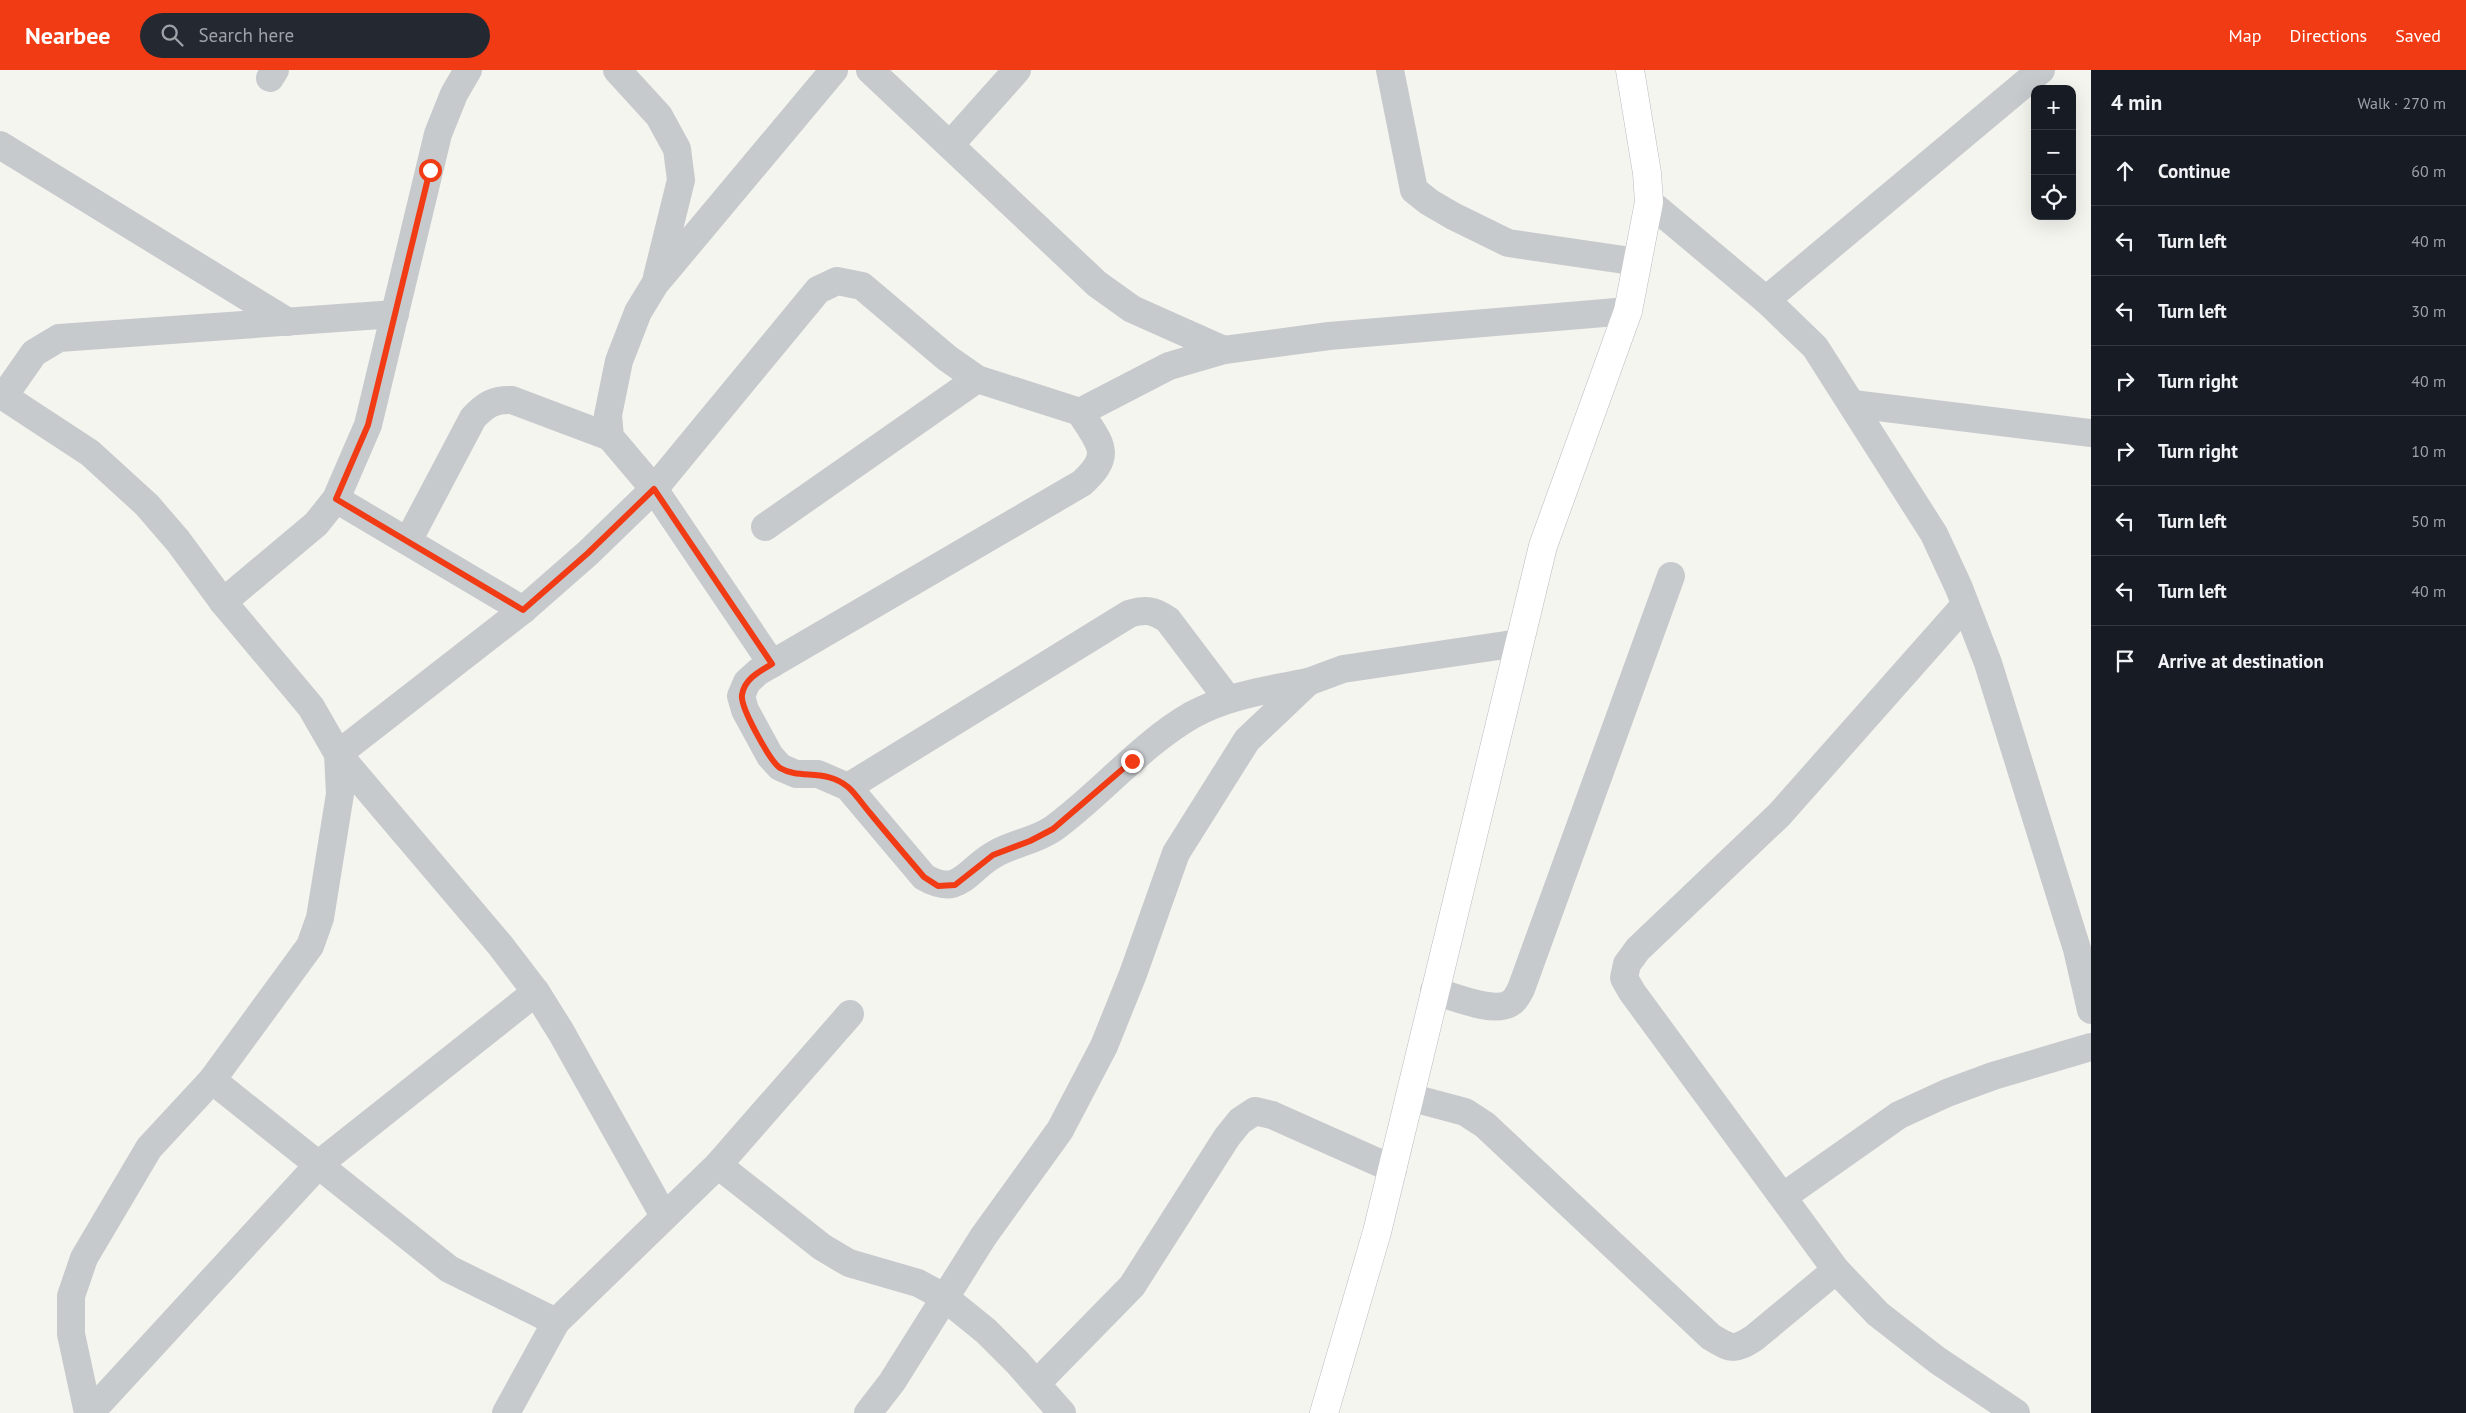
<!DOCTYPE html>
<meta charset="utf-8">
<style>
body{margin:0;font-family:"PT Sans",sans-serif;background:#242831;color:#f1f3f6}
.controls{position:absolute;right:15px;top:15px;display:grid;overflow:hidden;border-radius:10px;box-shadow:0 5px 20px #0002}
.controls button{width:45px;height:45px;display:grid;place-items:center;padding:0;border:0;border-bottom:1px solid #363941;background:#171b24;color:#f1f3f6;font:25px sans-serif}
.stop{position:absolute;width:15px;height:15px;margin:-11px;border:4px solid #f03b15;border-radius:50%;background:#fff}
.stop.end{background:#f03b15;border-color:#fff;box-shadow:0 1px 5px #0008}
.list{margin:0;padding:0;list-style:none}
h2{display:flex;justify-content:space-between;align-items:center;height:65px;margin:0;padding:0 20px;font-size:21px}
h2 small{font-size:16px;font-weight:400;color:#9ea1a6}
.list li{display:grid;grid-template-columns:32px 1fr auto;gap:15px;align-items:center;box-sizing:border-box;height:70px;padding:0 20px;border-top:1px solid #363941}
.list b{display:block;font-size:19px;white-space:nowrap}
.list em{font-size:16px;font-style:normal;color:#9ea1a6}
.icon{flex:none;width:28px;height:28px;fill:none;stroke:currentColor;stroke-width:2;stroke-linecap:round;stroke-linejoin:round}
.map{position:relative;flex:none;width:2091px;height:1343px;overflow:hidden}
header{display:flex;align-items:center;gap:30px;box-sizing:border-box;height:70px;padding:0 25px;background:#f03b15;color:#fff}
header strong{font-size:24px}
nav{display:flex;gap:28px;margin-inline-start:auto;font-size:18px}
.search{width:350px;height:45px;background:#242831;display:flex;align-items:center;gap:12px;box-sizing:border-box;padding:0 18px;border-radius:28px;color:#9ea1a6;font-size:19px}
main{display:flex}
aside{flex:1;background:#171b24}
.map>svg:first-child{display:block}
</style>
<header>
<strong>Nearbee</strong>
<div class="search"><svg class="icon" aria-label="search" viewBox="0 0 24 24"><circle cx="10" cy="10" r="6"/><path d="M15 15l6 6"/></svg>Search here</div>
<nav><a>Map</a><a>Directions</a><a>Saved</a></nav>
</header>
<main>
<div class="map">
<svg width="2091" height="1343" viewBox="0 0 2091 1343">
<rect width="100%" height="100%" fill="#f5f5f0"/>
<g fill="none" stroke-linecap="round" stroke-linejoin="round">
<g stroke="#b6bcc0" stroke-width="29">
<polyline id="secondary" points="1324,1343 1377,1162 1543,476 1628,241 1649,132 1647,103 1630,0"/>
</g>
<g stroke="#c7cacd" stroke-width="28">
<polyline points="617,0 659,46 677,79 681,110 657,207"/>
<polyline points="870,0 1097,214 1132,239 1224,280"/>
<polyline points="1390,0 1414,120 1429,132 1453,146 1508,173 1638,192"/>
<polyline points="270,8 275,0"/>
<polyline points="0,75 288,252"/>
<polyline points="950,75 1017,0"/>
<polyline points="1649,132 1766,230 1815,277 1934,464 1959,518 1988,593 2077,879 2091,940"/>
<polyline points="1766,230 2041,0"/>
<polyline points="0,324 90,383 147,435 178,471 223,532 311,637 338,684 340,724 320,848 310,876 212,1010 149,1078 84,1188 71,1226 71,1264 88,1343"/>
<polyline points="4,326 34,283 59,268 395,244"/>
<polyline points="1853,334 2091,363"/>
<polyline points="1080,342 1169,296 1224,280 1329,266 1628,241"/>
<polyline points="336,429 523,540"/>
<polyline points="765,457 977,309"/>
<path d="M408 471 473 348C485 335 494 329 512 330L610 367"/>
<polyline points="223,532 316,454 336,429 368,355 438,64 454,24 468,0"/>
<polyline points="1965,535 1779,745 1638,879 1627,894 1624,908 1632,922 1836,1200 1878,1244 1937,1290 2016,1343"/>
<polyline points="772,594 654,419 610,367 608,345 619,291 638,242 655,214 834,0"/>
<path d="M848 717 1129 544C1146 539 1154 540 1168 550L1227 628"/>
<path d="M1434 921C1452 926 1496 945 1512 932 1516 929 1519 923 1521 919L1671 506"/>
<polyline points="212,1010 449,1199 556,1252 718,1095 822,1177 849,1193 918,1213 944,1227 986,1261 1017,1292 1062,1343"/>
<path d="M1409 1027 1465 1042 1485 1055 1711 1267C1731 1279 1734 1281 1754 1268L1836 1200"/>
<polyline points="718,1095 850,944"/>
<polyline points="1784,1126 1899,1045 1947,1023 1993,1006 2091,977"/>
<path d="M664 1146 561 962 536 922 500 875 338 684 523 540 588 483 654 419 818 220 837 211 862 216 947 288 977 309 1080 342C1100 374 1114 384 1082 413L758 602 747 612 741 626 745 640 770 686 780 697 796 704H818L848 717 924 807C960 828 966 800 995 784 1014 773 1036 771 1054 758 1102 723 1140 675 1192 645 1228 625 1268 620 1308 612"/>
<polyline points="1037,1313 1132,1216 1227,1067 1240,1051 1255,1041 1272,1045 1393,1099"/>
<polyline points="90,1343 319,1094 536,922"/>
<polyline points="506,1343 556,1252"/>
<polyline points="868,1343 892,1312 983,1167 1060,1060 1104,976 1133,904 1176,783 1247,670 1308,612 1343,599 1519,573"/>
</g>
<use href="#secondary" stroke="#fff" stroke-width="28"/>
</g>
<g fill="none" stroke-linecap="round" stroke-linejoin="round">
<path stroke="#f03b15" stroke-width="6" d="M430 100 368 355 336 429 523 540 588 483 654 419 772 594C760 601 744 609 742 625 740 637 770 691 780 698 800 710 825 698 848 717 856 724 863 735 870 743 888 765 906 786 924 807L938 816 955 815 993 785 1030 771 1053 759 1132 691"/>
</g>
</svg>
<div class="controls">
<button>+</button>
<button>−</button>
<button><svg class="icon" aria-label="locate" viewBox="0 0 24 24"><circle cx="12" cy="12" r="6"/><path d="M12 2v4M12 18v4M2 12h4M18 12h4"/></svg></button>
</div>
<div class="stop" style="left:430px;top:100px"></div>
<div class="stop end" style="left:1132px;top:691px"></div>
</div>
<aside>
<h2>4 min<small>Walk · 270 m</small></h2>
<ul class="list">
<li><svg class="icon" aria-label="ahead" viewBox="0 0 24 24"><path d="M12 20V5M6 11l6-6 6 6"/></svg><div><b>Continue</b></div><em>60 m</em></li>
<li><svg class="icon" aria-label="left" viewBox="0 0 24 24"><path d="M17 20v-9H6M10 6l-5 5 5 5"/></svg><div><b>Turn left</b></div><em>40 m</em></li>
<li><svg class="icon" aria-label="left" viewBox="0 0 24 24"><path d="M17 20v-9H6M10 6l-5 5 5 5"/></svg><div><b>Turn left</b></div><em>30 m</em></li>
<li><svg class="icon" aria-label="right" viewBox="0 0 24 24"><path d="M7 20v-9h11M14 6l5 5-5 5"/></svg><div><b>Turn right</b></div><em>40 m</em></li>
<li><svg class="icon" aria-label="right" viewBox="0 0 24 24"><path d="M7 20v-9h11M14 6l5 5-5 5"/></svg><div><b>Turn right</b></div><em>10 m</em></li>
<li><svg class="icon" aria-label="left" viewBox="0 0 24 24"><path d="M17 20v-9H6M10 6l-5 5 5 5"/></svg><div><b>Turn left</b></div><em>50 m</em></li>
<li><svg class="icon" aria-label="left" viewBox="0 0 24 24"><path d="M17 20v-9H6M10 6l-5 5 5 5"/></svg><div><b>Turn left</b></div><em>40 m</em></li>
<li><svg class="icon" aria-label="arrive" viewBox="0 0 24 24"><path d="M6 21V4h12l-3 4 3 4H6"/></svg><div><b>Arrive at destination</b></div></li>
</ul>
</aside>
</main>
